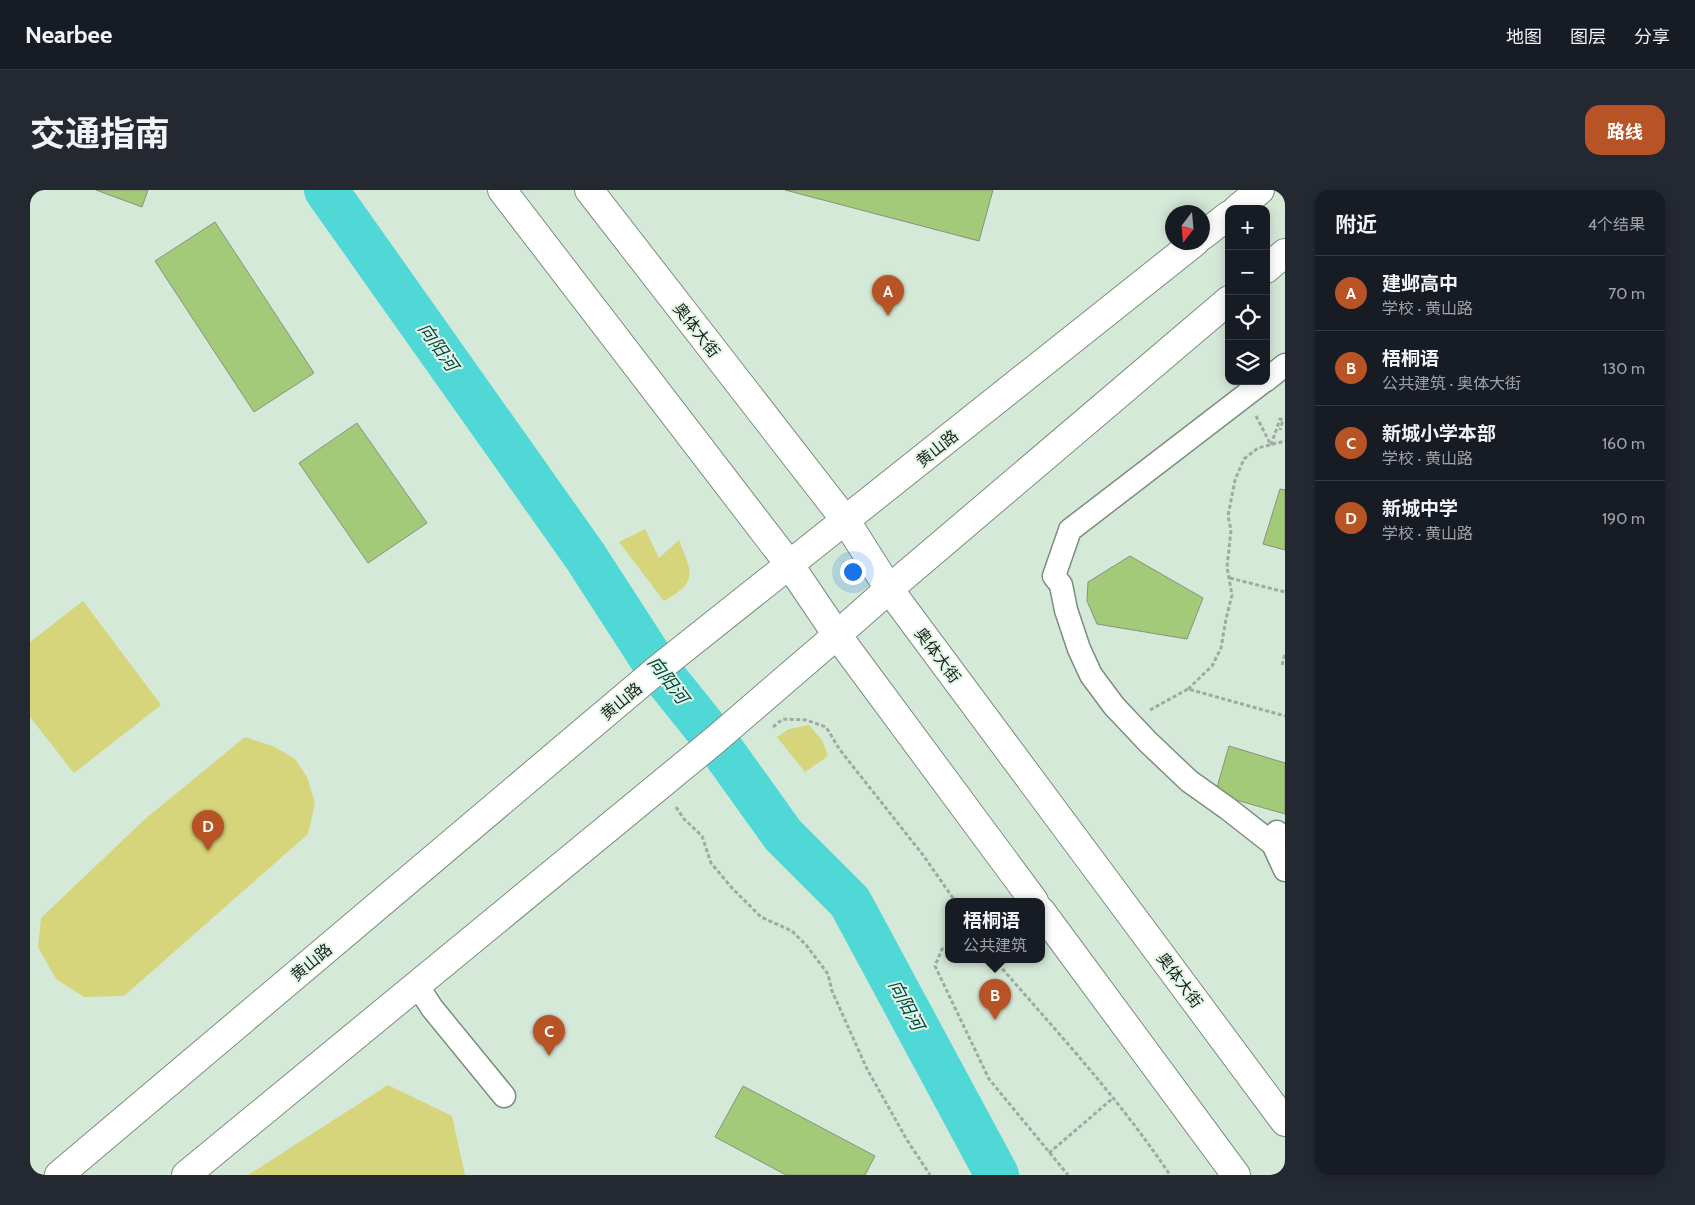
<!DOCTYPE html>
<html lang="zh">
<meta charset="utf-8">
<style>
body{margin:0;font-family:Cabin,"Noto Sans SC",sans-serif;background:#242831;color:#f1f3f6}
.controls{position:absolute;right:15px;top:15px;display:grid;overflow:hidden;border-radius:10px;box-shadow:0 2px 12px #0003}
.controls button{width:45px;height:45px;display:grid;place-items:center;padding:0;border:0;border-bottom:1px solid #363941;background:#171b24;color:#f1f3f6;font:25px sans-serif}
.compass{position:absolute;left:1135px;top:15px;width:45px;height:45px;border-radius:50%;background:#171b24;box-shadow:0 2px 12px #0003;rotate:196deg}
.you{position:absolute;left:822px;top:381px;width:18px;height:18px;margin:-12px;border:4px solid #fff;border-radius:50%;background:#1a73e8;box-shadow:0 0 0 8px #1a73e833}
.badge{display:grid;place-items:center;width:32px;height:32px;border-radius:50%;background:#b85325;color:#fff;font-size:16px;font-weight:700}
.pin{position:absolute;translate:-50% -41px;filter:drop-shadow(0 1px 2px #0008)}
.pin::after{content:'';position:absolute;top:26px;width:18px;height:15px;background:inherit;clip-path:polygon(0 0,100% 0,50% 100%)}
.popup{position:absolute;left:915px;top:708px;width:100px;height:65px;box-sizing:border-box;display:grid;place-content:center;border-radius:10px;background:#171b24;filter:drop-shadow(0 1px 4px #0005);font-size:16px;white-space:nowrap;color:#9ea1a6}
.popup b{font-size:19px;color:#f1f3f6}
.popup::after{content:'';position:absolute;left:50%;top:100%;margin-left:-10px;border:10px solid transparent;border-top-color:#171b24}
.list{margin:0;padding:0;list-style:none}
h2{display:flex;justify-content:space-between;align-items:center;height:65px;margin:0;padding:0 20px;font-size:21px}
h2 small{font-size:16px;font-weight:400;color:#9ea1a6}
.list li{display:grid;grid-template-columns:32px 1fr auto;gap:15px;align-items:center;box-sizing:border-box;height:75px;padding:0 20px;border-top:1px solid #363941}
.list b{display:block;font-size:19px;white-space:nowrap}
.list p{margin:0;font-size:16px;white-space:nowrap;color:#9ea1a6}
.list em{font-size:16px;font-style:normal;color:#9ea1a6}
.icon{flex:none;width:28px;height:28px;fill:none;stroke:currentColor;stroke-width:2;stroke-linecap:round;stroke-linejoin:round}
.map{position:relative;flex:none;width:1255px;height:985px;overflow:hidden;border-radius:15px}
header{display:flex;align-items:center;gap:30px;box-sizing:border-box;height:70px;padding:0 25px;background:#171b24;border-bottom:1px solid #363941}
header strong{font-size:24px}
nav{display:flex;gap:28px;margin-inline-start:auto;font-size:18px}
.intro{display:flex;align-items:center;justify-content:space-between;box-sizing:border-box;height:120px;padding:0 30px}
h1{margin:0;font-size:35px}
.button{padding:12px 22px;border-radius:15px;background:#b85325;color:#fff;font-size:18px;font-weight:700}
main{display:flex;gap:30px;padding:0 30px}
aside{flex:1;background:#171b24;border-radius:15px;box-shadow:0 2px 12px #0003}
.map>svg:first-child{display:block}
</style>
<header>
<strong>Nearbee</strong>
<nav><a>地图</a><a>图层</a><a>分享</a></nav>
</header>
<div class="intro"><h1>交通指南</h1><a class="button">路线</a></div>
<main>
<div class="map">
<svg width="1255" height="985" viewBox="0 0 1255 985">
<rect width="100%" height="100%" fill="#d5e9d9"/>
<g fill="#d6d57b">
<path d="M615 339 629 368 649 350C661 382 670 391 634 411L589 352Z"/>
<polygon points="53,411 131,515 44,583 0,527 0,452"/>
<polygon points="779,535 792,550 798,566 775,582 747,547 759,539"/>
<polygon points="215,547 245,557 265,569 277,587 285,613 278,644 94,806 54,807 26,789 8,757 11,728 115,629"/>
<polygon points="358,895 422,926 435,985 218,985"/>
</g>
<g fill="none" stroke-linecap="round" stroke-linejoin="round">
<polyline stroke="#50d8d7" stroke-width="44" points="296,0 555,366 628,479 685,550 753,645 820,712 967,985"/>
</g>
<g fill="#a3ca78" stroke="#88927f">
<polygon points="66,0 118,0 112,17"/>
<polygon points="755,0 963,0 949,51"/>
<polygon points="185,32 284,183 224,222 125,71"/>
<polygon points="327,233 397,333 338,373 269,273"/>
<polygon points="1250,299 1255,300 1255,360 1233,354"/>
<polygon points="1100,366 1173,408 1157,449 1067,434 1057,411 1058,392"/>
<polygon points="1199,556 1255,573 1255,624 1185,604"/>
<polygon points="713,896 845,966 835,985 756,985 685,947"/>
</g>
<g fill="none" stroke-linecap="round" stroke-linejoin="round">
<g stroke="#7c8e7f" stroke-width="25">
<g id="minor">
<polyline points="1236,190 1255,175"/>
<polyline points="1234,191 1040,340 1024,386 1031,395 1036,420 1049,459 1061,485 1084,516 1118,552 1159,591 1197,618 1243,654"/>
<polyline points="1247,642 1243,654 1255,680"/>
<polyline points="387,795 402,818 474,906"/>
</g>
</g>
<g stroke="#7c8e7f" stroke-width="30">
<g id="secondary">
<polyline points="472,0 759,374 807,445 1004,711"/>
<polyline points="559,0 816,331 859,399 1255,932"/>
<polyline points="1207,19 1230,0"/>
<polyline points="1172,46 1199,25"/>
<polyline points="1236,79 1255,63"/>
<polyline points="1011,721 1206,985"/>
<polyline points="29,985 628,479 1165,52"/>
<polyline points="156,985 685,550 807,445 859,399 1199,110"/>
</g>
</g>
<g stroke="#9caca0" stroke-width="3" stroke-dasharray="4 2.5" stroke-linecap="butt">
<polyline points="1226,226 1241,255"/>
<polyline points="1241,255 1250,229 1253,230 1250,240"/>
<polyline points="1200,388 1255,402"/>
<polyline points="1252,475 1255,464"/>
<polyline points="1158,499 1182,476 1191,458 1196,429 1202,405 1197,377 1201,340 1198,326 1205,290 1214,269 1228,258 1255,251"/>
<polyline points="1120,520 1158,499 1255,526"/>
<polyline points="743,537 753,529 776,530 796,537 810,560 893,665 925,711"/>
<polyline points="646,617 654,629 672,646 681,673 702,698 731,727 762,741 776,755 798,784 802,801 837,879 877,950 900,985"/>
<polyline points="919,755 912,759 905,776 959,889 1038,985"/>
<path d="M964 769C1024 839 1089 908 1140 985"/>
<polyline points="1019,963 1082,909"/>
</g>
<use href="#minor" stroke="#fff" stroke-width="22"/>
<use href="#secondary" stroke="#fff" stroke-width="28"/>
</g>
<g text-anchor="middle" stroke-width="4" stroke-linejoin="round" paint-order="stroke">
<g font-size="16" fill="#1b221c" stroke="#e2f6e6">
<text transform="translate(667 140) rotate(52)" y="6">奥体大街</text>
<text transform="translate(907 258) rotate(-39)" y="6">黄山路</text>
<text transform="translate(908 465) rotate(53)" y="6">奥体大街</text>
<text transform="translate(591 511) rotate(-40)" y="6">黄山路</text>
<text transform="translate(281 772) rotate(-40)" y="6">黄山路</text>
<text transform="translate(1150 790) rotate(53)" y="6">奥体大街</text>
</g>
<g font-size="18" font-style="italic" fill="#054645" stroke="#e2f6e6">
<text transform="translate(408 157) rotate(55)" y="6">向阳河</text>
<text transform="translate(638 490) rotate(53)" y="6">向阳河</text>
<text transform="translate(876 815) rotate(62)" y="6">向阳河</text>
</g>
</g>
</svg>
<div class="controls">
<button>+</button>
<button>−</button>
<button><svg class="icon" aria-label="locate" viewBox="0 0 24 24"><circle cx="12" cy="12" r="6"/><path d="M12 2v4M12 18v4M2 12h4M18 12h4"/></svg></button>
<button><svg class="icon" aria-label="layers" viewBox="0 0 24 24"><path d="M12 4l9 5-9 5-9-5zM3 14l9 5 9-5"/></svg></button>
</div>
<svg class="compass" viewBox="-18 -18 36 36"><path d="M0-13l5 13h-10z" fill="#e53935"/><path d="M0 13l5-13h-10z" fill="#9ea1a6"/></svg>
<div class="you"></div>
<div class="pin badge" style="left:858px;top:126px">A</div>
<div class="pin badge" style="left:965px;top:830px">B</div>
<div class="popup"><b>梧桐语</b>公共建筑</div>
<div class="pin badge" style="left:519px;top:866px">C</div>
<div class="pin badge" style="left:178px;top:661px">D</div>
</div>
<aside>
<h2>附近<small>4个结果</small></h2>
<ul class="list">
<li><span class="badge">A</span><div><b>建邺高中</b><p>学校 · 黄山路</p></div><em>70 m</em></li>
<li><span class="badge">B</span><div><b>梧桐语</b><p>公共建筑 · 奥体大街</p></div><em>130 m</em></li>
<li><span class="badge">C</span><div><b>新城小学本部</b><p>学校 · 黄山路</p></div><em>160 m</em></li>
<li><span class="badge">D</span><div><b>新城中学</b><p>学校 · 黄山路</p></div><em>190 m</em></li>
</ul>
</aside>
</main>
